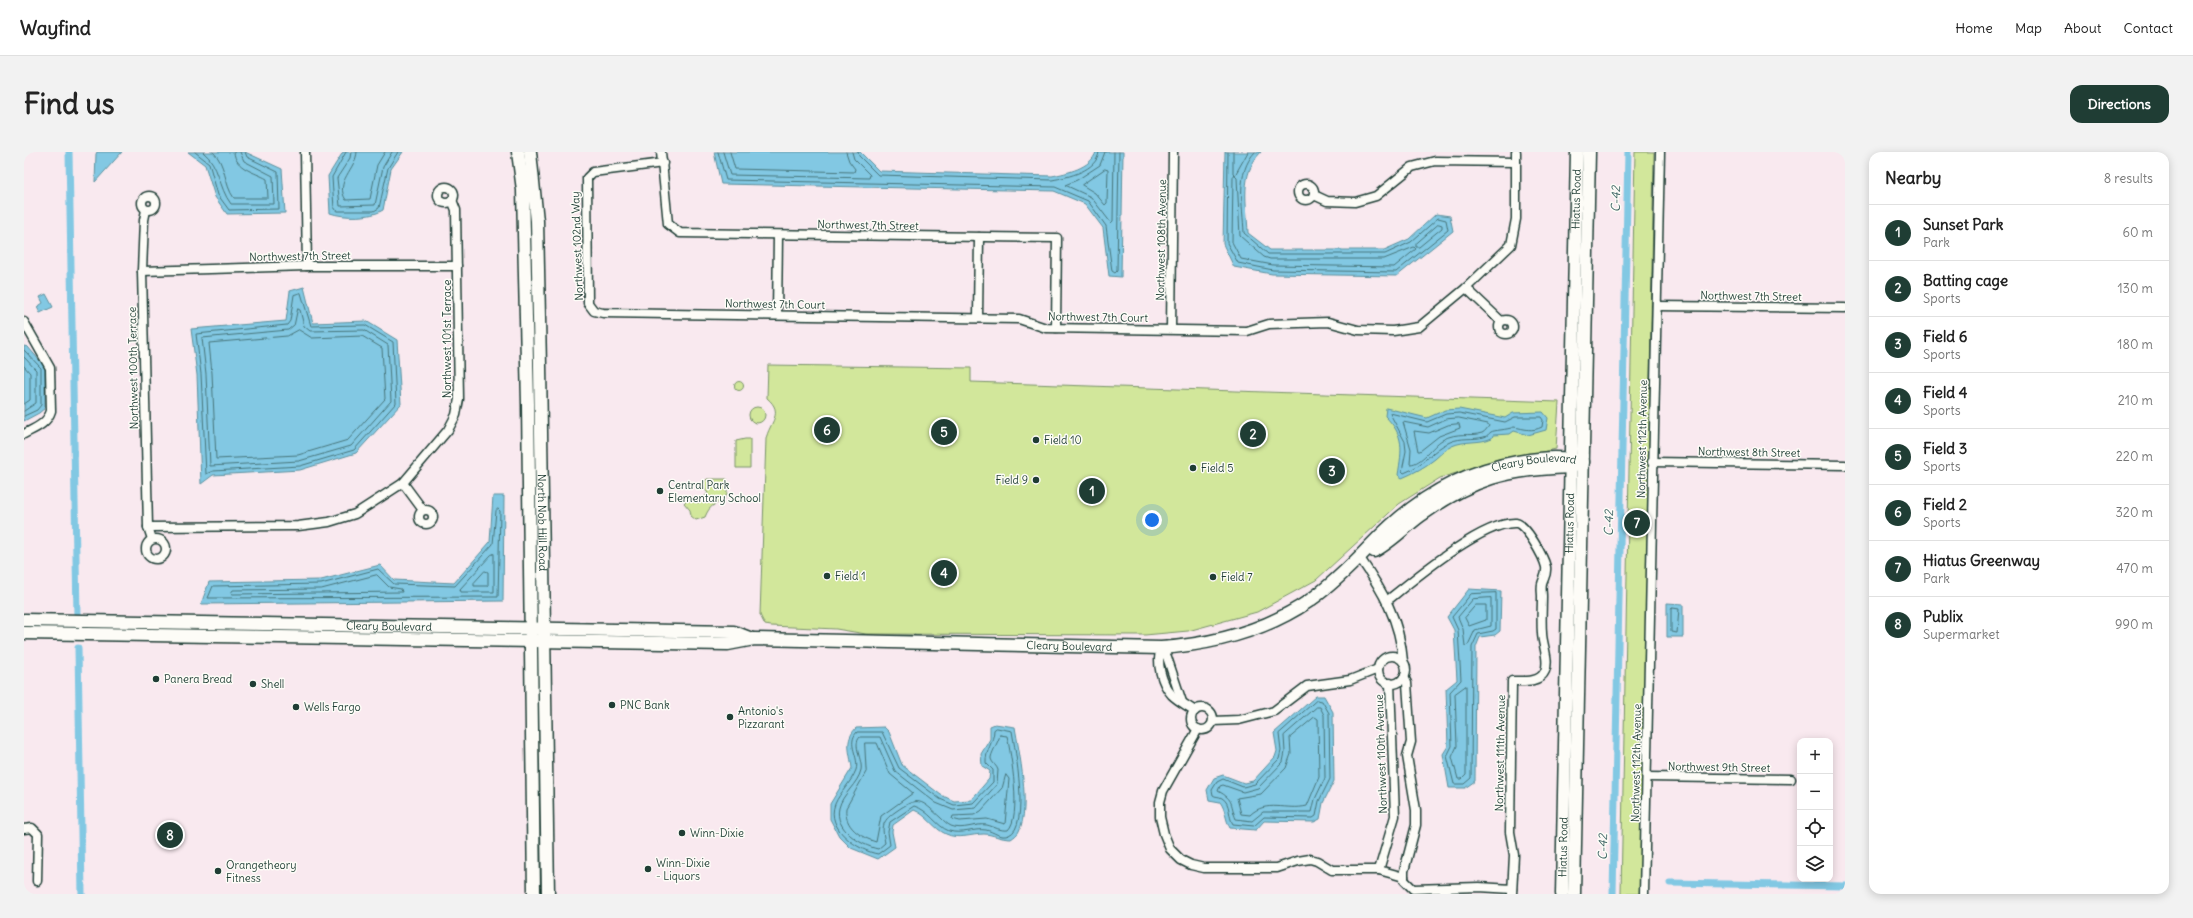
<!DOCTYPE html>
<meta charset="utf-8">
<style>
body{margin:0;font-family:Delius,sans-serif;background:#f2f2f2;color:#222}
.controls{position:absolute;right:12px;bottom:12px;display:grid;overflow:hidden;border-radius:8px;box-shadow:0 2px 10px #0003}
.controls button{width:36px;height:36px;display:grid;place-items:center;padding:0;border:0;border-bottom:1px solid #e0e0e0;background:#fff;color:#222;font:20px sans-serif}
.you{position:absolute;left:1128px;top:368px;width:14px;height:14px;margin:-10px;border:3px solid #fff;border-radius:50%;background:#1a73e8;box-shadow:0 0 0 6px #1a73e833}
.badge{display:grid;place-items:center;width:26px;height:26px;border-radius:50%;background:#1f3d34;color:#fff;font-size:13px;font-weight:700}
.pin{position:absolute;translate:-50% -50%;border:2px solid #fff;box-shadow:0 1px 4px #0006}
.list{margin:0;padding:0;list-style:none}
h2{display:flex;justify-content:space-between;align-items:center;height:52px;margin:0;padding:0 16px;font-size:17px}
h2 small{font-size:13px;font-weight:400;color:#767676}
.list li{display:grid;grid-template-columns:26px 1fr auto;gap:12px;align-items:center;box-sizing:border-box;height:56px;padding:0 16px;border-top:1px solid #e0e0e0}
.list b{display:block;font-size:15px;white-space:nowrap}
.list p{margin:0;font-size:13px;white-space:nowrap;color:#767676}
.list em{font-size:13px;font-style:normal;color:#767676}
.icon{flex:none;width:22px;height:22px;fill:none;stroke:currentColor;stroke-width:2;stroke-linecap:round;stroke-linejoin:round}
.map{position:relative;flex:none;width:1821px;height:742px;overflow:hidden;border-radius:12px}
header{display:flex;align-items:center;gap:24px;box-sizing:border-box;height:56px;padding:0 20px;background:#fff;border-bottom:1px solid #e0e0e0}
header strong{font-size:19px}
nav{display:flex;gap:22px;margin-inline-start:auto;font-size:14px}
.intro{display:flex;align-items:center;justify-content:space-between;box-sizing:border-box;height:96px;padding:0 24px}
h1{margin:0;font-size:28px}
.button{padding:10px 18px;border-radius:12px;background:#1f3d34;color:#fff;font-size:14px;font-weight:700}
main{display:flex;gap:24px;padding:0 24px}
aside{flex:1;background:#fff;border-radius:12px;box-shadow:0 2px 10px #0003}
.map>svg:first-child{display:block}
</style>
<header>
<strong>Wayfind</strong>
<nav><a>Home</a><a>Map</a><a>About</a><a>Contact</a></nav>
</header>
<div class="intro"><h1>Find us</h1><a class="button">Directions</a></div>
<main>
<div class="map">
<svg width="1821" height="742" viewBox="0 0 1821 742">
<rect width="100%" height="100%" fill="#f9e9ef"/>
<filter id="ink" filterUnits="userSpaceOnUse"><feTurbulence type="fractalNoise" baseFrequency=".025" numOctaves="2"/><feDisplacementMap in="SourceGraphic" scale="8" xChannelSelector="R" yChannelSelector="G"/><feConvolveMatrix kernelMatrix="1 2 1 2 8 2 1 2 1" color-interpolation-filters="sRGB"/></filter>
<g filter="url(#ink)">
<g fill="#d2e79b" stroke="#789268">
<polygon points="1611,0 1630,0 1617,742 1597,742"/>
<path d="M744 213 947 216V230L1535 250 1532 297 1465 311 1416 326 1375 352 1292 428 1233 460 1164 479 1121 483 842 482 812 477 747 474 741 473 736 463 742 287C745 271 761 261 743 246Z"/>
<circle cx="715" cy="234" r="4.5"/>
<circle cx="733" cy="263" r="8"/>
<polygon points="721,287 726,287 726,316 712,316 712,289"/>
<path d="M683 327H703V342L700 347C689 354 686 353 681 365L672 368 667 364 666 358 660 351 666 344 674 351 684 341 677 333Z"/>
</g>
<g fill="#82c8e3" stroke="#5a909d">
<polygon points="73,0 98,0 71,30 72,2"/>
<polygon points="164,0 221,0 258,17 261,61 203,62 191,45 181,13"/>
<path d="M319 0H379L367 17 359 58C347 66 320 66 306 61L304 24Z"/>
<path d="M690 0H836L855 19 1028 24C1043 21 1067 16 1072 0H1099L1097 125 1085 124 1079 76 1061 52 1030 39 697 32Z"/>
<path d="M1201 0H1237C1215 23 1223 51 1224 81L1246 98H1360L1385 87 1412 62 1426 64 1429 79 1373 124 1248 122 1210 115 1199 92Z"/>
<polygon points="280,135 289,171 342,169 373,188 377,252 332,301 276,318 189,323 177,332 173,223 167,177 262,169 266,139"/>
<polygon points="22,142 29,155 16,161 13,155 19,151 16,145"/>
<polygon points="0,194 4,195 21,215 21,256 15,261 0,269"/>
<path d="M1362 256 1403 266 1421 258 1435 257 1481 266 1489 261 1519 260 1524 266 1522 278 1504 283 1490 279 1486 282 1469 283 1468 286C1455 292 1441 288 1428 294 1421 297 1417 302 1411 307 1401 315 1390 321 1378 326L1374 323C1378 297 1381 284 1361 264Z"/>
<polygon points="469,344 480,344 479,449 177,452 185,430 297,428 356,413 370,428 430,431 466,390"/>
<polygon points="1445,437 1477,439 1476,479 1471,483 1456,485 1452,495 1451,629 1441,636 1425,636 1419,602 1424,594 1422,537 1433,528 1430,478 1423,465"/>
<polygon points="1643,451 1659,452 1659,485 1643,485"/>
<path d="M1292 544H1300L1309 560 1310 629 1299 651 1296 667 1290 670 1240 669 1232 678 1206 676C1201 667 1202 658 1196 650L1185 648 1183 638 1190 626 1199 623 1220 631 1229 629 1251 605 1253 599 1250 581Z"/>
<path d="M971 572 991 575C995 600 1007 655 995 679 994 682 990 685 987 687 976 687 968 682 960 682 948 682 934 688 922 682 910 677 903 663 890 658L869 673 868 680 871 695 854 707 827 696 815 684 806 667V652L828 616C826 600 820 589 832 576L860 575 865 580 878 613 917 643 930 649 947 648 965 627 966 619 958 614 957 602 966 587V574Z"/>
</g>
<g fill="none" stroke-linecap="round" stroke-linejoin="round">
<g stroke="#47757a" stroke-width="1">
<polyline points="171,0 185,11 194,43 205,58 255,57 254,20 223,5 221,0"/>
<path d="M179 0C196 13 194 35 207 52H250L249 24 220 9 216 0"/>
<path d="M189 0C202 11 200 33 210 46H244L243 27C231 20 211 17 210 0"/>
<polyline points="322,0 308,25 310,57 314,59 350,59 355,56 364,16 374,0"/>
<polyline points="327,0 326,6 313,26 316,54 351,53 359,15 368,0"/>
<path d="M333 0C332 17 310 30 322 48L346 47 353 13 361 0"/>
<polyline points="694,0 702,28 1031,35 1064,49 1082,74 1088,119 1091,121 1093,119 1095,0"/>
<polyline points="699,0 706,23 845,26 846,23 830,7 828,0"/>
<polyline points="706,0 711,17 830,20 831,17 825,9 822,0"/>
<path d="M834 0 835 4 854 23 1028 28C1044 25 1073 19 1075 0"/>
<polyline points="1081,0 1076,13 1053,28 1041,33 1067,45 1087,71 1089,69 1090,0"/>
<path d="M1204 0 1203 91 1214 111 1249 118 1372 120 1424 78 1422 68 1414 66 1387 90 1361 102H1244L1220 81C1219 54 1211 21 1231 0"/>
<polyline points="1209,0 1209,21 1211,23 1224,0"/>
<polygon points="1081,17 1084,18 1083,51 1081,53 1071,41 1058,33"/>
<polygon points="1211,24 1213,26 1216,84 1240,105 1246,107 1360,107 1390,95 1392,97 1370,115 1249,113 1217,107 1208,90 1209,26"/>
<polygon points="1415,72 1418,73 1418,76 1395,95 1392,95 1392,92"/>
<polygon points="277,141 287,174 341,173 369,190 372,251 330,298 276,314 189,319 182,322 177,222 172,182 263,173 266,169 270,143"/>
<polygon points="274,157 276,158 280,174 286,179 340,178 364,193 367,249 327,294 275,309 186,314 182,222 178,186 264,178 270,173"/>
<polygon points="275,178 288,186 338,184 358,196 361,247 324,288 274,303 192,307 188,221 185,191 263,184"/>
<polyline points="0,198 17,216 17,253 13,258 0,264"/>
<polyline points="0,205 12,218 12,251 0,259"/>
<polyline points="0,214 6,221 6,248 0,252"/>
<path d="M1366 261 1403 270 1422 262 1435 261 1481 270 1491 265H1517L1519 268 1518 275C1508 280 1501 277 1490 275 1483 278 1470 278 1467 280 1464 282 1464 284 1460 285 1449 288 1437 285 1426 290 1409 297 1399 314 1380 321L1378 319 1382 299 1381 290Z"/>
<path d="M1435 266 1464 272 1465 274C1463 276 1461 280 1458 281 1446 285 1434 279 1418 288 1408 294 1398 312 1386 312L1387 297 1379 270 1404 275 1422 267Z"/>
<polygon points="1435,272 1436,276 1415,284 1396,299 1394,299 1390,279 1405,281 1424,273"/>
<polygon points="474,357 476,359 474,445 184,446 189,434 297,432 354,417 370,432 431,434 469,392 472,359"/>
<polygon points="470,402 470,440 437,440 436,437 467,403"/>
<polygon points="461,419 464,420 464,434 450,434 450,431"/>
<polygon points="353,423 365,435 377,437 378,440 209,442 207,441 209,438 297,437"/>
<polygon points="1472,441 1472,477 1469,479 1454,482 1448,495 1447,626 1440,632 1430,632 1423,604 1428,594 1426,540 1437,528 1434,478 1428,465 1447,442"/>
<polygon points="1467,446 1467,474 1451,478 1444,493 1441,494 1439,477 1434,465 1449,447"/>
<polygon points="1452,453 1462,453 1462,468 1445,474 1441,466"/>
<polygon points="1649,456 1655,457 1653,481 1647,480 1647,457"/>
<polygon points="1442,534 1442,623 1438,627 1434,627 1428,605 1433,594 1431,542"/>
<path d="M1293 548 1298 549 1305 561 1306 627 1295 649 1292 664 1289 666 1240 665 1230 674 1209 672C1204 665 1207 651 1198 646 1195 644 1191 645 1189 643L1188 638 1193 630 1199 627 1219 635 1231 632 1255 607 1257 599 1255 582Z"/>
<path d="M1293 555H1296L1300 563 1301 626 1291 647 1288 660H1239L1228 669 1212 667C1206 653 1211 648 1194 639L1196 634 1199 633 1219 640 1234 636 1259 610 1261 600 1260 584Z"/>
<path d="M1291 565 1294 567 1295 625 1283 654C1263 659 1242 647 1226 663L1217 662 1213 646 1237 642 1262 616 1267 602 1266 586Z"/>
<path d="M973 576 988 579C991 597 1006 675 985 683 977 687 969 679 962 678 950 676 938 683 925 679 912 674 905 658 890 654L866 670 864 680 866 693 854 702C835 699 801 677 811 652 816 640 827 631 832 618 836 605 822 592 833 580H858L875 616 916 647 930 653 949 651 969 630V618L962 611C961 599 970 590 970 578Z"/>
<path d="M976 583 983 584C987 602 998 665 984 678 976 679 971 675 963 673 951 671 939 679 927 674 923 672 920 669 917 666 897 648 895 643 871 660 857 670 858 675 861 691L854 697C836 693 810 677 815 656 818 642 834 632 837 618 839 608 828 593 836 585H856L871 619 912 651 929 658 952 656 973 632 974 618C973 614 968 611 967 607 966 603 975 589 976 583Z"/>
<path d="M841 591H853L866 622 889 641 857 664 852 690C836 685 820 675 822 656L842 620Z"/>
<polygon points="982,623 985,627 981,672 963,667 936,669 928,667 929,664 950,663 957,659 978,636"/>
</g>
<g stroke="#82c8e3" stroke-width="7">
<polyline points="45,0 53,464"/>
<polyline points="54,496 58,742"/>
<polyline points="1646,731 1821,734"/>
<polyline points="1589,742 1604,0"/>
</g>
<g stroke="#1f3d34" stroke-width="11">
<g id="street">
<polyline points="281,0 283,114"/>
<polyline points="637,0 644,72 656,81 1033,86 1032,176"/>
<polyline points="639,11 569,20 563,26 564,151 570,159 579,161 995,167 1022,176 1223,179 1245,172 1304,170 1334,178 1369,179 1395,175 1442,136 1487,93 1492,67 1492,0"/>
<circle cx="1282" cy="40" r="8"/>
<circle cx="422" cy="43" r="8"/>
<polyline points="1290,43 1303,49 1331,50 1352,44 1388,15 1411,9 1492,10"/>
<circle cx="125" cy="51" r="7"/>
<polyline points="122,58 120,68 118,119 124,375 128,387"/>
<polyline points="118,119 283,114 433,114"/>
<polyline points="1442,136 1477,169"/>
<polyline points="1633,154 1821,156"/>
<polyline points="753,163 754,83"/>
<polyline points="954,166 955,85"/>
<circle cx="1482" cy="175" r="7"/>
<path d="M0 170 26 216 27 259C23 272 11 276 0 282"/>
<polyline points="1147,177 1149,0"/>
<polyline points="1628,310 1821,313"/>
<polyline points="379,331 399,358"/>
<circle cx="402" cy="365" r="7"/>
<polyline points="124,375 274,374 305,370 331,362 379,331 424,278 432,263 435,247 432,58 428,48"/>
<circle cx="132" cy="397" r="10"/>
<path d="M1336 406C1358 438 1376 468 1379 509"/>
<path d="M1364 448C1390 427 1459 369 1492 371 1502 372 1520 406 1522 415 1523 423 1520 425 1518 432 1517 436 1518 441 1518 444 1518 456 1517 469 1518 481 1518 492 1526 508 1521 519 1516 531 1499 529 1488 529L1486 680 1490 703 1488 742"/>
<path d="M1137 496C1132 510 1137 531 1148 543 1154 549 1164 554 1171 559"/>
<polyline points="1137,496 1143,505 1158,550"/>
<circle cx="1368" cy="518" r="14"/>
<polyline points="1380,525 1383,531 1387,590 1383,604 1392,658 1392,673 1380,719 1380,728 1389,737 1455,735 1488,737"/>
<circle cx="1178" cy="567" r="11"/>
<polyline points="1189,569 1215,568 1250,559 1283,534 1326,528 1354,517"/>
<polyline points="1174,577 1139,639 1136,650 1136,665 1140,682 1146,697 1157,708 1167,713 1180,716 1253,716 1274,709 1286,707 1293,709 1308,718 1355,718 1380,725"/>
<polyline points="1623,625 1767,627"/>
<polyline points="0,677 8,676 14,682 13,729"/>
<polyline points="1355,718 1371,664 1366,531"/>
<polyline points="1620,742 1636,0"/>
</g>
</g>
<g stroke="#1f3d34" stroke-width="15">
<g id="secondary">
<polyline points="494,0 499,38 504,252 510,742"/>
<path id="s1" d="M506 0 513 69 516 214 524 742"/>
<path d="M1350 399C1366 391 1381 375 1396 364 1448 326 1484 317 1547 315L1554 313"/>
<path id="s2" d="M0 468 710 480 728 487"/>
<path id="s3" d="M0 481 704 492 730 487 1137 496C1190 492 1241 479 1285 449 1308 433 1327 414 1346 394 1386 351 1436 320 1494 310 1515 306 1539 303 1559 310"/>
<path id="s4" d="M1538 742 1553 0"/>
<polyline points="1550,742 1565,0"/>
</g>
</g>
<use href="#street" stroke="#fdfcf7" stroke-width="8"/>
<use href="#secondary" stroke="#fdfcf7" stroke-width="12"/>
</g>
</g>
<g fill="#1f3d34" stroke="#fdfcf7" stroke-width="1.5">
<circle cx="1012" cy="288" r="4"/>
<circle cx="1169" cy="316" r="4"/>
<circle cx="1012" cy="328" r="4"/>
<circle cx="636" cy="339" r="4"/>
<circle cx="803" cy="424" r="4"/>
<circle cx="1189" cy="425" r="4"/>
<circle cx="132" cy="527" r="4"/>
<circle cx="229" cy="532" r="4"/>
<circle cx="588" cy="553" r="4"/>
<circle cx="272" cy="555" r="4"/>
<circle cx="706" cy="565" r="4"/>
<circle cx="658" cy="681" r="4"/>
<circle cx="624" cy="717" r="4"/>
<circle cx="194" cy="719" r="4"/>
</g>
<g text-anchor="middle" stroke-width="3" stroke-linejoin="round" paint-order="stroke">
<g font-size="11" fill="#1f3d34" stroke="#fdfcf7">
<text dy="4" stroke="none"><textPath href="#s4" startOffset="695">Hiatus Road</textPath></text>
<text transform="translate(844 73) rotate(1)" y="4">Northwest 7th Street</text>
<text transform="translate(1137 88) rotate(-89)" y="4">Northwest 108th Avenue</text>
<text transform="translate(553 94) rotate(-92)" y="4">Northwest 102nd Way</text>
<text transform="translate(276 104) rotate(-1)" y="4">Northwest 7th Street</text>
<text transform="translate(1727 144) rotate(1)" y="4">Northwest 7th Street</text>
<text transform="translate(751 152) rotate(1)" y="4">Northwest 7th Court</text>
<text transform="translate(1074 165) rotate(1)" y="4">Northwest 7th Court</text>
<text transform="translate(423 187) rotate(-90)" y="4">Northwest 101st Terrace</text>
<text transform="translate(109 216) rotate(-91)" y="4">Northwest 100th Terrace</text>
<text transform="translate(1618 287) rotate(-89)" y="4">Northwest 112th Avenue</text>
<text transform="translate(1725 300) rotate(1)" y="4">Northwest 8th Street</text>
<text dy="4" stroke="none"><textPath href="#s3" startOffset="1566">Cleary Boulevard</textPath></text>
<text dy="4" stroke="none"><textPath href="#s1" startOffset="371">North Nob Hill Road</textPath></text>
<text dy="4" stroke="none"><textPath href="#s4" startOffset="371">Hiatus Road</textPath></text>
<text dy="4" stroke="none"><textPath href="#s2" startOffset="365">Cleary Boulevard</textPath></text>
<text dy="4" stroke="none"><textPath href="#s3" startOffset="1046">Cleary Boulevard</textPath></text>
<text transform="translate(1476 601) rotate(-89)" y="4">Northwest 111th Avenue</text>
<text transform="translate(1357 602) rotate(-92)" y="4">Northwest 110th Avenue</text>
<text transform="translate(1612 611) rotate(-89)" y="4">Northwest 112th Avenue</text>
<text transform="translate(1695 615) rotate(1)" y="4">Northwest 9th Street</text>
<text dy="4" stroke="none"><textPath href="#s4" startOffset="47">Hiatus Road</textPath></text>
</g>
<g font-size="11" fill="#1f3d34" stroke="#fdfcf7" text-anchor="start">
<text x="1020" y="292">Field 10</text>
<text x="1177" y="320">Field 5</text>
<text x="1004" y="332" text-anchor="end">Field 9</text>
<text x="644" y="337">Central Park<tspan x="644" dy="13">Elementary School</tspan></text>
<text x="811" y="428">Field 1</text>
<text x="1197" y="429">Field 7</text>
<text x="140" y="531">Panera Bread</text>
<text x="237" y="536">Shell</text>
<text x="596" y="557">PNC Bank</text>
<text x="280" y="559">Wells Fargo</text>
<text x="714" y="563">Antonio's<tspan x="714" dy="13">Pizzarant</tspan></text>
<text x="666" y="685">Winn-Dixie</text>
<text x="632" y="715">Winn-Dixie<tspan x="632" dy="13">- Liquors</tspan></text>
<text x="202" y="717">Orangetheory<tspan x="202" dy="13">Fitness</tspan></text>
</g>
<g font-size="12" font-style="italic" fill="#386060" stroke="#fdfcf7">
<text transform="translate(1592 47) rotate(-89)" y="4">C-42</text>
<text transform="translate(1585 371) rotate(-89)" y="4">C-42</text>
<text transform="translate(1579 695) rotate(-89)" y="4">C-42</text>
</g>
</g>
</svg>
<div class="controls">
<button>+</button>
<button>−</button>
<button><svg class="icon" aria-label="locate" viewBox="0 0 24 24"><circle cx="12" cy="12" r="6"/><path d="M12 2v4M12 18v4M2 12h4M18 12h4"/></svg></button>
<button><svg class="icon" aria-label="layers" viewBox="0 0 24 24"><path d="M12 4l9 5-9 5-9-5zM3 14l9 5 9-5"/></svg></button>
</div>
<div class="you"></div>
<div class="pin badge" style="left:1068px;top:339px">1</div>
<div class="pin badge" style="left:1229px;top:282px">2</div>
<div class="pin badge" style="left:1308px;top:319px">3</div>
<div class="pin badge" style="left:920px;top:421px">4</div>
<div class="pin badge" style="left:920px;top:280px">5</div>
<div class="pin badge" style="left:803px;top:278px">6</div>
<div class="pin badge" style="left:1613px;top:371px">7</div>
<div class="pin badge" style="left:146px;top:683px">8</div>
</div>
<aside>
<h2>Nearby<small>8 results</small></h2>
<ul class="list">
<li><span class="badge">1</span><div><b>Sunset Park</b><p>Park</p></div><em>60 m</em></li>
<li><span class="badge">2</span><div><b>Batting cage</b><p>Sports</p></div><em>130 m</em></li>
<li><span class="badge">3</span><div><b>Field 6</b><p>Sports</p></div><em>180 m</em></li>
<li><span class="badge">4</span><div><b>Field 4</b><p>Sports</p></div><em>210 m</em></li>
<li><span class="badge">5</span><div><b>Field 3</b><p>Sports</p></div><em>220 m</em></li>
<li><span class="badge">6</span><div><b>Field 2</b><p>Sports</p></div><em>320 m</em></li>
<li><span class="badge">7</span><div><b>Hiatus Greenway</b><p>Park</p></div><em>470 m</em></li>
<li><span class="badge">8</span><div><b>Publix</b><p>Supermarket</p></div><em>990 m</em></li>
</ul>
</aside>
</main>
